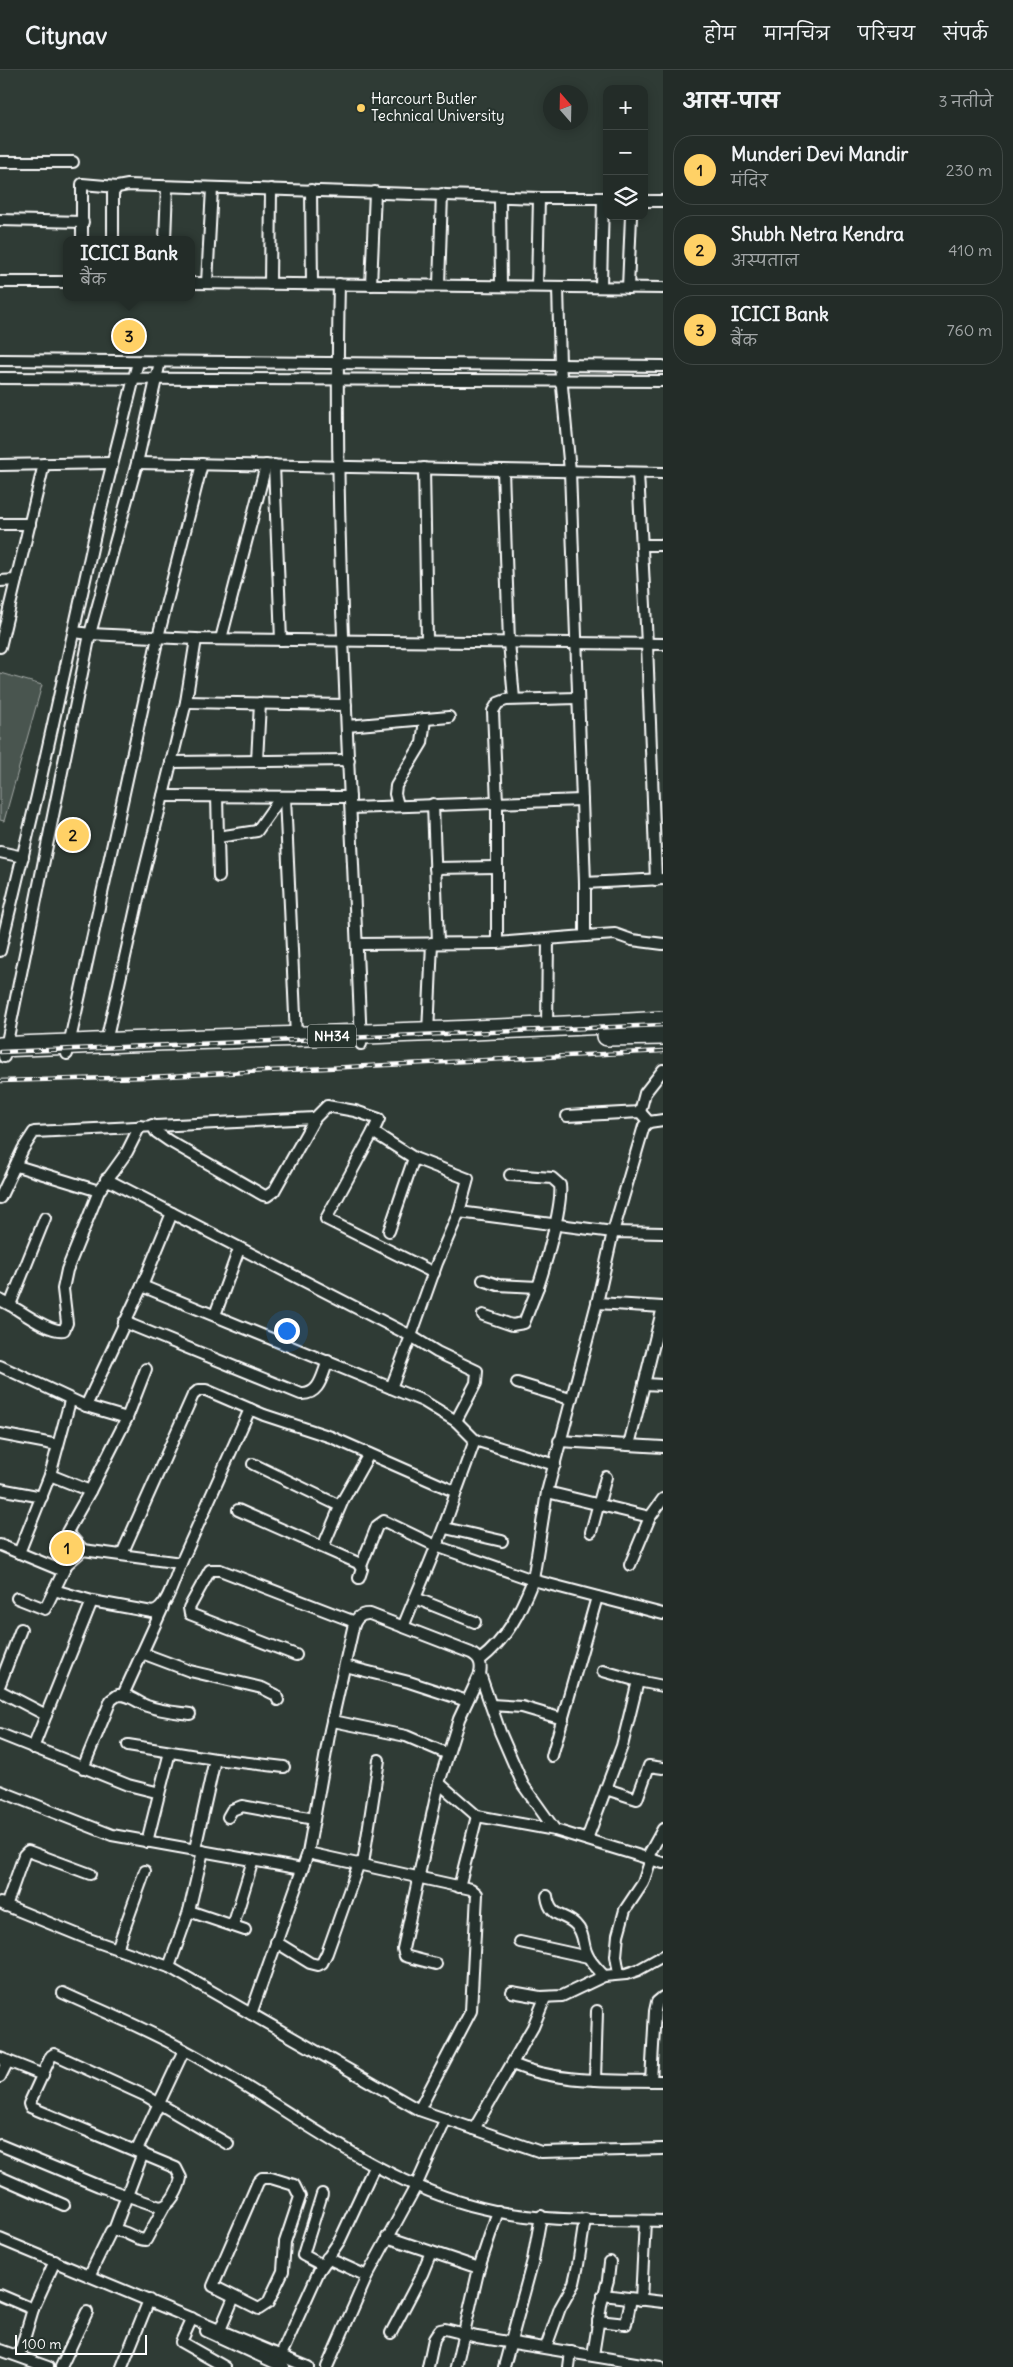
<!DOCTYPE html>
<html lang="hi">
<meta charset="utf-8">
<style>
body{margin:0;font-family:Delius,"Playpen Sans Deva",sans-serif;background:#2b3430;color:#f1f3f6}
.controls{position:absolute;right:15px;top:15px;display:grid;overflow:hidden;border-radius:10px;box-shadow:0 2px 12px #0003}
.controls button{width:45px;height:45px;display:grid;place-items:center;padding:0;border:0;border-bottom:1px solid #404845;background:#232c28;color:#f1f3f6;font:25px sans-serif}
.compass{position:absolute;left:543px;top:15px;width:45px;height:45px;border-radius:50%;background:#232c28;box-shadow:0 2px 12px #0003;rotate:340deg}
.scale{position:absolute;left:15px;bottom:12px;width:132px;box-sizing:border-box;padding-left:5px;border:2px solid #fff;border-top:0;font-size:14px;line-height:18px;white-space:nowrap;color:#fff;-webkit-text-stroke:4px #26332d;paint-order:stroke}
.you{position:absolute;left:286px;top:1260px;width:18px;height:18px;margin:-12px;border:4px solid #fff;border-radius:50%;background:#1a73e8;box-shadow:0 0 0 8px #1a73e833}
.badge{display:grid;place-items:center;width:32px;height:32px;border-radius:50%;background:#ffd166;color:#111;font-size:16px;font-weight:700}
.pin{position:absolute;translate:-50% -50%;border:2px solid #fff;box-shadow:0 1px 5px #0006}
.popup{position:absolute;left:63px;top:166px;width:132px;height:65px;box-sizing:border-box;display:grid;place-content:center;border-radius:10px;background:#232c28;filter:drop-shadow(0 1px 4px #0005);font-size:16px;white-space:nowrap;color:#a3a7a8}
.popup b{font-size:19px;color:#f1f3f6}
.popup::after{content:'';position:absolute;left:50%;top:100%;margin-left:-10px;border:10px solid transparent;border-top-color:#232c28}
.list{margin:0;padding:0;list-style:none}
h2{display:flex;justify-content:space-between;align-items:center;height:65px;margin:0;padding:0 20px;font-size:21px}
h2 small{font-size:16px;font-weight:400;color:#a3a7a8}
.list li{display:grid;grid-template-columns:32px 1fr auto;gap:15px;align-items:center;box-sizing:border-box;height:70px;margin:0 10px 10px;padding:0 10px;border:1px solid #404845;border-radius:20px}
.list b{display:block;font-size:19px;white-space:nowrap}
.list p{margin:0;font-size:16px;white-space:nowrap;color:#a3a7a8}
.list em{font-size:16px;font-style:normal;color:#a3a7a8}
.icon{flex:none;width:28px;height:28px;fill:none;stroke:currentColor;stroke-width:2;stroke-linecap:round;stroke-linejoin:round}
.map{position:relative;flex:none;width:663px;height:2297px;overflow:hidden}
header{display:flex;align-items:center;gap:30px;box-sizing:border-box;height:70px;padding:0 25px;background:#232c28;border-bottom:1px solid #404845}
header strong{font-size:24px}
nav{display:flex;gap:28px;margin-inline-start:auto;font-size:18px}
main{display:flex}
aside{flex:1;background:#232c28}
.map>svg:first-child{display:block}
</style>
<header>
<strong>Citynav</strong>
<nav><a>होम</a><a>मानचित्र</a><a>परिचय</a><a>संपर्क</a></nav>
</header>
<main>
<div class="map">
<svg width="663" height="2297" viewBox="0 0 663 2297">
<rect width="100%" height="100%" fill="#2f3b35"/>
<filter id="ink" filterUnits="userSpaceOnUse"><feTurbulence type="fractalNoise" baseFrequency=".02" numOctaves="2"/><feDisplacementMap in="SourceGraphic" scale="10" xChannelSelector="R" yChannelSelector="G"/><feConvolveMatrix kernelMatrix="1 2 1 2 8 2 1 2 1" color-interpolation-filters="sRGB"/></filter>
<g filter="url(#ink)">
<polygon fill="#4a544f" stroke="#a4aaa7" points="0,603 42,615 4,751 0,750"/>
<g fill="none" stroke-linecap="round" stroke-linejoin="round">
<g stroke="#fff" stroke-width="14">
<g id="street">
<polyline points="0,92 73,92"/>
<polyline points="311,120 312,214"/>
<polyline points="500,127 501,216"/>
<polyline points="644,131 663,131"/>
<polyline points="0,150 83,152"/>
<polyline points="82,170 82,114 117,117"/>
<polyline points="113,170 113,123 117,117 128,115 539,128 607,128"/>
<polyline points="165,170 167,117"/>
<polyline points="0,212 66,212"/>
<polyline points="192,213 663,218"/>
<polyline points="207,213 212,118"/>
<polyline points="270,214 271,119"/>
<path d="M339 214C333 467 351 721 361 974"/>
<polyline points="371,215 375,122"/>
<polyline points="439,215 442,124"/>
<polyline points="537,216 539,128"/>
<polyline points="601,217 603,128"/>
<polyline points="628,218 631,146"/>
<polyline points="0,290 663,296"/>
<polyline points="0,308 663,311"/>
<polyline points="137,393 663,403"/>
<polyline points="0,395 112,393"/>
<polyline points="274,395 281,570"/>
<polyline points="424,398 427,571"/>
<polyline points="503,400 509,572 514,629"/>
<polyline points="638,403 647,574 656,810"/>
<polyline points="0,454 30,454"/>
<polyline points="642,475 663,475"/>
<polyline points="0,511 16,510"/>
<polyline points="74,562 90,564 196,569 663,574"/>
<polyline points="221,569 266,395"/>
<polyline points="0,577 44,394"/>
<polyline points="186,632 346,635"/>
<polyline points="347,656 449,647"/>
<polyline points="257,691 260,633"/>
<polyline points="171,692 349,690"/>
<polyline points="163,726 350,727"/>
<polyline points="217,726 219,807"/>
<polyline points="285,727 296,967"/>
<polyline points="433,734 438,873"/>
<polyline points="398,735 395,724 396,716 422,673 425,649"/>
<polyline points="351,738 582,730"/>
<polyline points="218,767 257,761 281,727"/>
<polyline points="0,782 23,787"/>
<polyline points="435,798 496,797"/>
<polyline points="585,813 663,809"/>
<polyline points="585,866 615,864 632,870 663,874"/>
<polyline points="497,873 497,733 493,641 498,633 506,630 577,628"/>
<polyline points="357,874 497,873 585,866 585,813 570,401 560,295 558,217"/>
<polyline points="0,881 37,726 98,451 138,292"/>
<polyline points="547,958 548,869"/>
<polyline points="428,963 432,873"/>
<polyline points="106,972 142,811 186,632 196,569"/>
<polyline points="67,984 158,567 202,394"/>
<polyline points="4,987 90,564 137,393 160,292"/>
<polyline points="640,1042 645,1023 663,1000"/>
<polyline points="567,1046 640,1042 649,1052 663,1050"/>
<polyline points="152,1055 156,1062 169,1071 263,1125 267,1126 274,1121 315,1048 327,1036 355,1041 379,1049 373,1062 414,1088 468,1109 459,1142 437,1193 411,1266 172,1143"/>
<polyline points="373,1062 326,1149 434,1203"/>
<polyline points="17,1096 99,1121"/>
<polyline points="0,1128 23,1079 34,1062 315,1048"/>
<polyline points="459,1142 613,1162 644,1056 649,1052"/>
<path d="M45 1148 10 1235C22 1242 50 1263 64 1260L67 1253 63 1219 67 1200 99 1121 127 1082 140 1056"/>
<polyline points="389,1161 414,1088"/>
<polyline points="663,1163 613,1162 597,1233 547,1422 533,1510 663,1544"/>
<path d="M483 1210 498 1215 538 1217C545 1196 563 1135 560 1115L552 1108 510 1105"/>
<polyline points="142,1216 423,1331 456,1351 475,1370"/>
<polyline points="0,1230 10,1235"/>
<polyline points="597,1233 663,1237"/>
<polyline points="215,1245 239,1179"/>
<polyline points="483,1245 512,1255 524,1253 538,1217"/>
<path d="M124 1252 301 1324C320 1325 322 1305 328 1291"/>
<polyline points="0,1296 86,1336 142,1216 172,1143 106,1109"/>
<polyline points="517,1313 570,1329"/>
<polyline points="644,1314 663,1315"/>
<polyline points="391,1318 411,1266 437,1282 477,1301 476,1313 456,1351"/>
<polyline points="70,1331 50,1405 90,1421 127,1348 86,1336"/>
<polyline points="127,1348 146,1299"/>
<polyline points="0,1364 58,1375"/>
<polyline points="559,1371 663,1377"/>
<polyline points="629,1375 663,1237"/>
<polyline points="253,1394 340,1436"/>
<polyline points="0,1419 42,1427"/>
<polyline points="547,1422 650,1447 663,1429"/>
<polyline points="238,1440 358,1493 362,1499 359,1508"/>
<polyline points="445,1458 502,1471"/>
<polyline points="591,1462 606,1407"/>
<polyline points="0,1475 63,1501"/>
<polyline points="323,1477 343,1430 369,1384"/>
<polyline points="83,1480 67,1462 90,1421"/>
<polyline points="19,1483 50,1405"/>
<polyline points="122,1484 193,1325 199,1320 206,1320 264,1345 331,1367 456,1422 475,1370 555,1395"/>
<polyline points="181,1493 250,1339"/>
<polyline points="630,1495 650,1447"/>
<path d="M361 1496 377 1456 384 1451 436 1476 533 1510C520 1542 508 1568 480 1590"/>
<polyline points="54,1520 92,1531"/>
<polyline points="415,1528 475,1552"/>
<path d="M403 1557C421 1512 442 1468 456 1422"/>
<polyline points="142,1583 190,1601 262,1618 276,1625 278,1630"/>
<polyline points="296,1585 190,1544 189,1538 210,1500 220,1500 355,1552"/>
<polyline points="345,1596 409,1612 467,1631"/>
<polyline points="603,1601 638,1611"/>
<polyline points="480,1604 500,1662 523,1715 555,1760"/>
<polyline points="0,1614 21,1559"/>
<path d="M0 1621 46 1645 92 1531 152 1542C167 1541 175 1506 181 1493L83 1480 67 1494 45 1539 17 1528"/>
<polyline points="123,1625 163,1537"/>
<polyline points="491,1635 522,1637 563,1649"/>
<polyline points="333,1651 406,1666 448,1684"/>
<polyline points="0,1664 128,1715 156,1722 159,1724 147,1772"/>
<polyline points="128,1675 215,1689 195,1779"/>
<polyline points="33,1678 46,1645"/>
<polyline points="552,1686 597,1527"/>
<polyline points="215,1689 284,1697"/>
<path d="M83 1698 111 1630 118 1625C129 1624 137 1632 147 1636 161 1641 175 1642 190 1644"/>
<polyline points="439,1713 477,1746 555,1760 663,1793"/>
<polyline points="606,1719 637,1729 649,1696 663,1698"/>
<polyline points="0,1721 112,1765 302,1799"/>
<polyline points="159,1724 170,1682"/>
<polyline points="228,1747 232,1740 242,1736 314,1749"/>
<polyline points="587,1769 622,1676 638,1611 663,1616"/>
<polyline points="308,1783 471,1819 477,1824 471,1941 419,2040"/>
<polyline points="647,1788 663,1759"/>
<polyline points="363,1794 379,1690"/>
<polyline points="459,1817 477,1746"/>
<path d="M547 1826C550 1849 565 1843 576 1855 585 1864 582 1874 587 1884 590 1892 598 1899 604 1906"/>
<polyline points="0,1833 86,1868 169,1897 419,2040 541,2082 663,2079"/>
<polyline points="6,1836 24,1785 28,1781 90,1804"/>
<polyline points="189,1841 245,1860"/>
<polyline points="233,1856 253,1790"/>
<polyline points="276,1872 310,1893 318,1895 322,1893 327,1883 359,1793"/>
<polyline points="520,1872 588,1887"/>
<polyline points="117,1879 145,1801"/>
<polyline points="169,1897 189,1841 203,1781"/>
<polyline points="619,1904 616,1886 618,1865 625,1840 643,1813 651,1789"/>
<polyline points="512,1922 540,1927 562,1926 604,1906 626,1904 638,1900 663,1886"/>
<path d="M63 1923C104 1942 147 1959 186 1981 285 2034 371 2111 482 2138 540 2153 604 2149 663 2151"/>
<path d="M251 1944 308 1783 330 1660 353 1558C355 1549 360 1543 370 1544L471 1583C480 1588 482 1594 480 1604L459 1649 439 1713 403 1879 405 1886 436 1894"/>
<polyline points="0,1988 43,2005"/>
<path d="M512 1994C560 2014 612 2010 663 2011"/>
<polyline points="0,2007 8,1991"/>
<polyline points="595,2010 597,1941"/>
<polyline points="651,2011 655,1941 657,1932 663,1927"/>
<polyline points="474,2059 533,1957 545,1928"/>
<path d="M0 2075 99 2116 160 2137C171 2136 179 2118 181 2108L176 2098 30 2037 29 2034 51 1986 54 1984 146 2026 228 2074"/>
<polyline points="137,2080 184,1980"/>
<polyline points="0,2107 64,2135"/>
<polygon points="262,2108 271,2108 294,2115 300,2127 285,2172 283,2201 268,2233 259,2239 213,2216 258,2112"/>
<polyline points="114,2160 143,2083"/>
<polyline points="387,2167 479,2198"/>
<polyline points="0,2169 308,2297"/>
<polyline points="327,2188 367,2206"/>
<polyline points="322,2195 303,2185 322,2124"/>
<path d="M89 2206 111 2161C124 2158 134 2170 146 2170L164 2137"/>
<polyline points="0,2225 33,2239 19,2286"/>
<polyline points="603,2225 663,2232"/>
<polyline points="641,2230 645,2151"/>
<polyline points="33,2239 55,2191"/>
<polyline points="192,2248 181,2272 225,2297"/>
<polyline points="598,2251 626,2254 631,2229"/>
<polyline points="220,2260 234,2227"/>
<polyline points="206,2261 284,2297"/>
<polyline points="391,2263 422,2204 431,2182"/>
<polyline points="546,2277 560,2238 574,2213 578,2195 585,2149"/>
<polyline points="0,2280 48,2297"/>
<polyline points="281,2285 319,2201 340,2170 374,2097"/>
<polyline points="593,2285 601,2235 608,2210 610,2192"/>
<polyline points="61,2297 87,2242"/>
<polyline points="122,2297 149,2230"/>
<polyline points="327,2297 367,2206 416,2116 446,2049"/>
<polyline points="428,2297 434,2269 440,2260 445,2259 477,2267 660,2297"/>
<polyline points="456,2297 479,2198 498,2141"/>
<polyline points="504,2297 533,2190 541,2146"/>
<polyline points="569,2297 571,2282"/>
</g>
</g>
<g stroke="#fff" stroke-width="22">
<g id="highway">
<polyline points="607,966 663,965"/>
<path d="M0 977C221 967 442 964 663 951"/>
</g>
</g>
<use href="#street" stroke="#26332d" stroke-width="10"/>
<use href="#highway" stroke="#26332d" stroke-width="19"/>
<g stroke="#fff" stroke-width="4.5">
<g id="rail">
<polyline points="0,982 663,955"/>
<polyline points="0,1011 149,1007 663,981"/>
</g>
</g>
<use href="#rail" stroke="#26332d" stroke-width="2.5" stroke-dasharray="8" stroke-linecap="butt"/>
</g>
</g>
<circle fill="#ffd166" stroke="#26332d" stroke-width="2" cx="361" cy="38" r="5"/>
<g text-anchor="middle" stroke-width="4" stroke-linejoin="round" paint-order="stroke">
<rect fill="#26332d" stroke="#bec2c0" stroke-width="1" x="308" y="954.5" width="48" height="23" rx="4"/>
<g font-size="14" font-weight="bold" fill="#fff">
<text x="332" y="971">NH34</text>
</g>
<g font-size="15" fill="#fff" stroke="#26332d" text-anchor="start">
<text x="371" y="34">Harcourt Butler<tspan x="371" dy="17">Technical University</tspan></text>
</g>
</g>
</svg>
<div class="controls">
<button>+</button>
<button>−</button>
<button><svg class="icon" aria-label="layers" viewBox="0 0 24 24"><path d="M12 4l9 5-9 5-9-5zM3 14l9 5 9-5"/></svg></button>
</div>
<svg class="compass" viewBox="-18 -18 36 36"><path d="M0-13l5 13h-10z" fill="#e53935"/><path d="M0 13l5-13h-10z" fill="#a3a7a8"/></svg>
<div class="scale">100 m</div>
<div class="you"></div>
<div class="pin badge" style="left:67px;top:1478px">1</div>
<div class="pin badge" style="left:73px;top:765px">2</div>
<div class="pin badge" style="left:129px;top:266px">3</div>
<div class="popup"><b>ICICI Bank</b>बैंक</div>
</div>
<aside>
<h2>आस-पास<small>3 नतीजे</small></h2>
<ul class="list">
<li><span class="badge">1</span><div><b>Munderi Devi Mandir</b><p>मंदिर</p></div><em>230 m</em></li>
<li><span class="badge">2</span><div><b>Shubh Netra Kendra</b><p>अस्पताल</p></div><em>410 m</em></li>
<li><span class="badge">3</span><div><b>ICICI Bank</b><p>बैंक</p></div><em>760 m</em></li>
</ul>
</aside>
</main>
